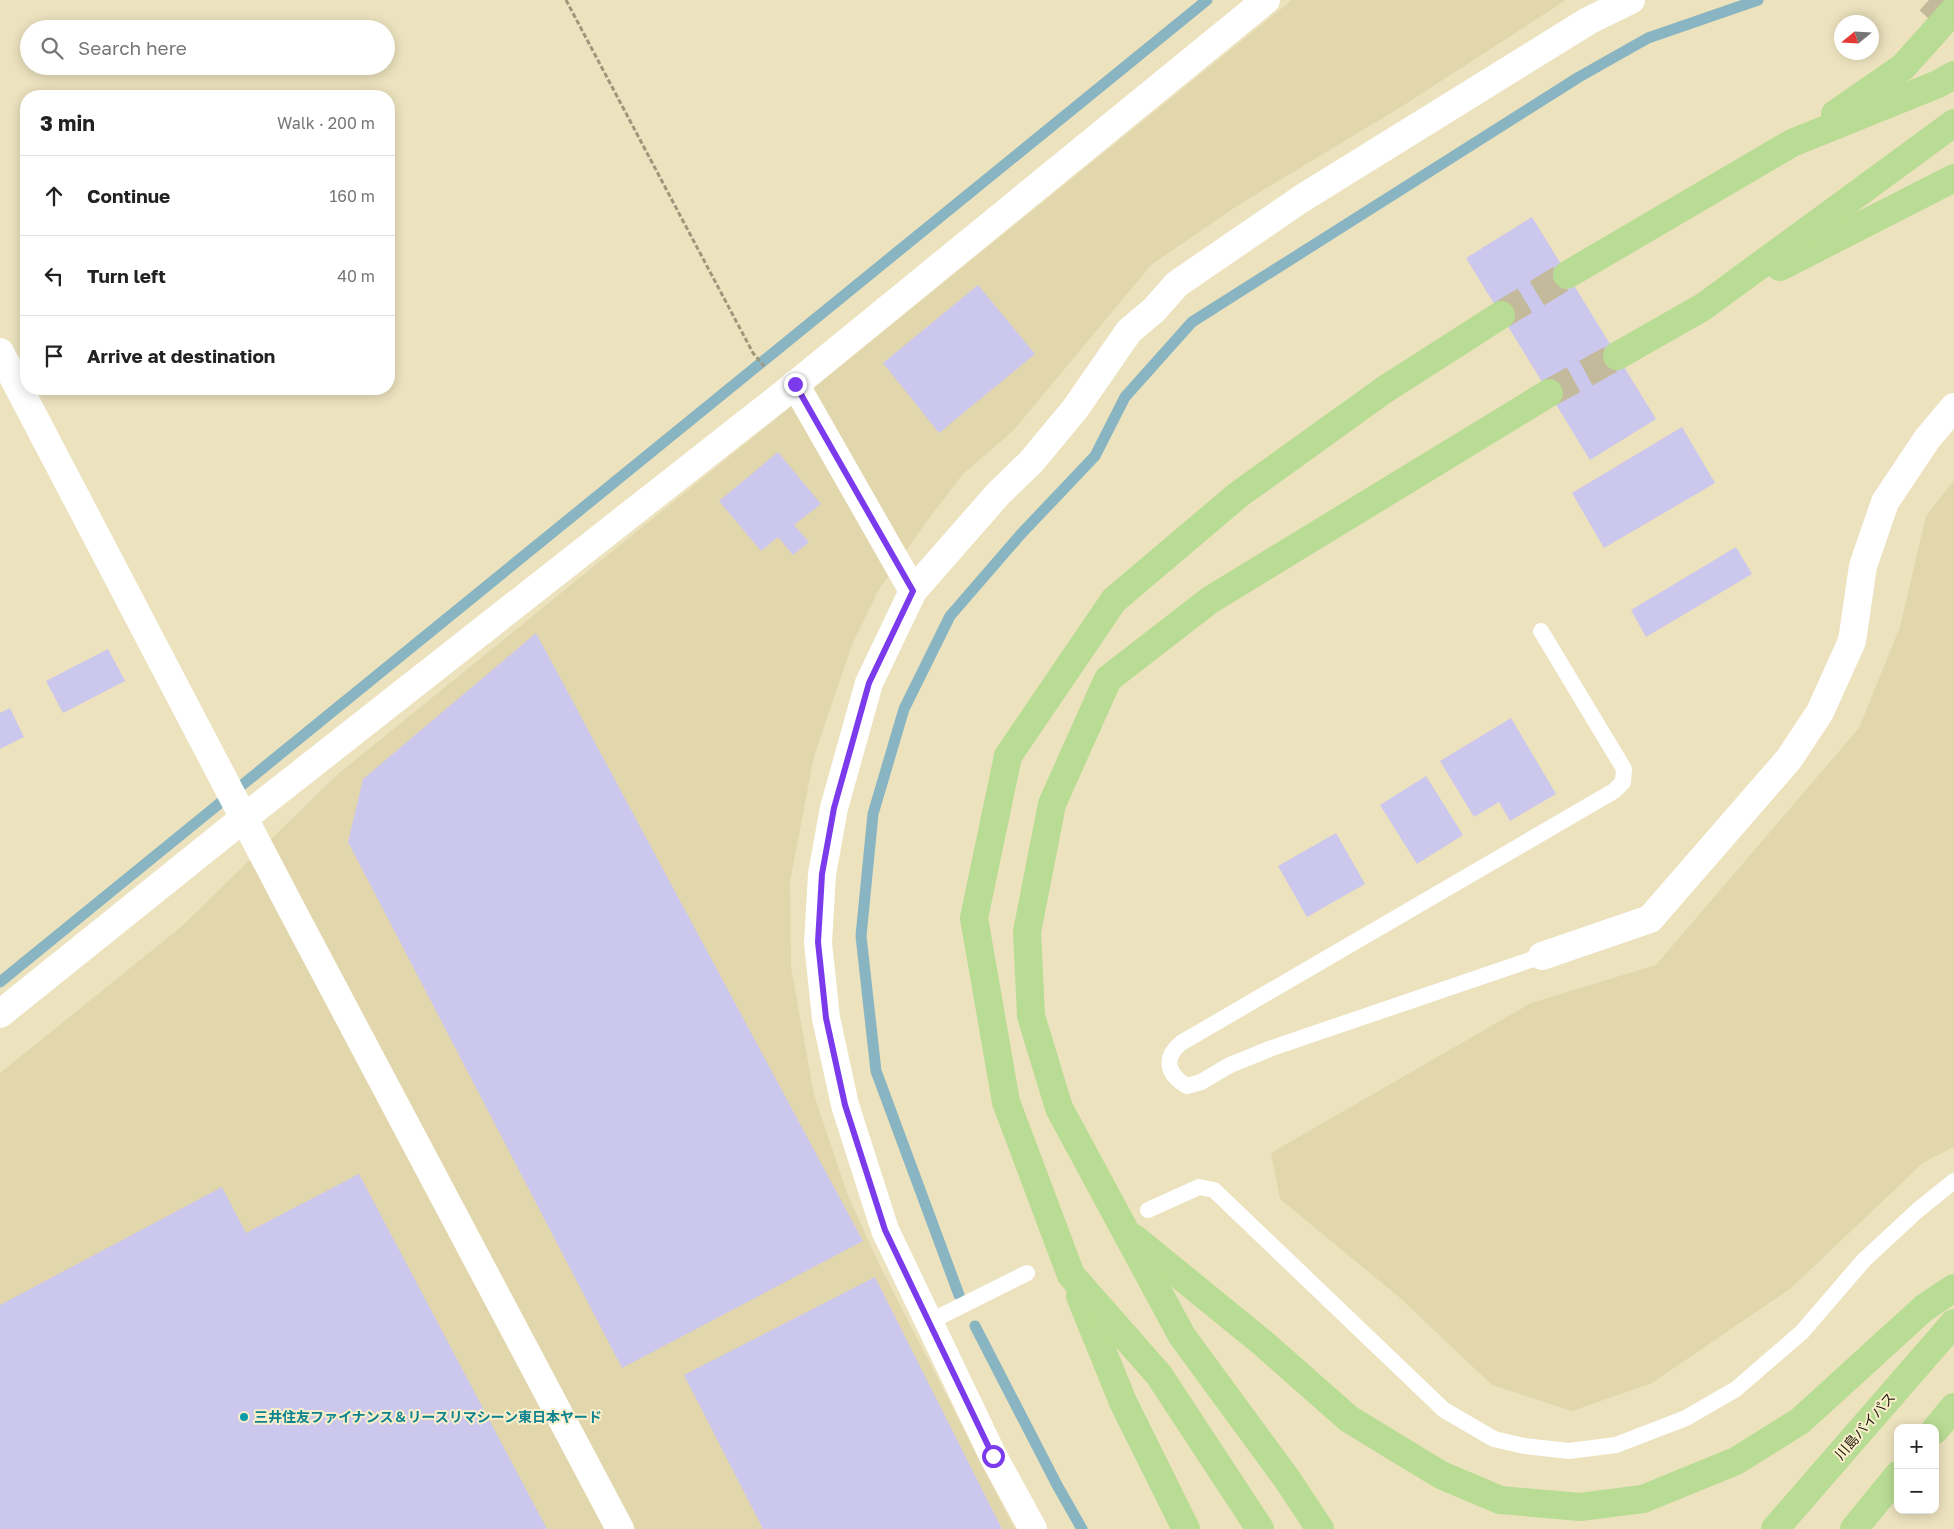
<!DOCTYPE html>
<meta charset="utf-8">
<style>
body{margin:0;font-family:"Golos Text","Noto Sans JP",sans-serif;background:#f6f6f6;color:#222}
.controls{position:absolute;right:15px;bottom:15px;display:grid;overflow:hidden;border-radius:10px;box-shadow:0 2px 12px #0003}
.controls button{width:45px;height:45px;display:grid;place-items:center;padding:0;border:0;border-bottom:1px solid #e0e0e0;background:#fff;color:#222;font:25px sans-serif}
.compass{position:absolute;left:1834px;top:15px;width:45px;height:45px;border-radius:50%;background:#fff;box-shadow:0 2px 12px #0003;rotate:252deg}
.stop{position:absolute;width:15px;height:15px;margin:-11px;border:4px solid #7c3aed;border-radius:50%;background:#fff}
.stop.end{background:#7c3aed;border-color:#fff;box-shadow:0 1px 5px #0008}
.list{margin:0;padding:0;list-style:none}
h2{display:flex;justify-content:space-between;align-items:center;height:65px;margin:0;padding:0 20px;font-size:21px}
h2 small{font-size:16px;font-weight:400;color:#767676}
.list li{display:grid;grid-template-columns:32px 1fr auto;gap:15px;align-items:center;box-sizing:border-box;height:80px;padding:0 20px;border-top:1px solid #e0e0e0}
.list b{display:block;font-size:19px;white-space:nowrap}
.list em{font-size:16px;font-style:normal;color:#767676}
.icon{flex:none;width:28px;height:28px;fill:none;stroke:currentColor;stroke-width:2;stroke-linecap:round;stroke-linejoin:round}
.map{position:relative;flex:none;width:1954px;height:1529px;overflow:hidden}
.search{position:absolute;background:#fff;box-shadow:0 2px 12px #0003;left:20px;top:20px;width:375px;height:55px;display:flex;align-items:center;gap:12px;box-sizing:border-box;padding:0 18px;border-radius:28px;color:#767676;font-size:19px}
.panel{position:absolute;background:#fff;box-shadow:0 2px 12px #0003;left:20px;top:90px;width:375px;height:305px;border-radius:20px}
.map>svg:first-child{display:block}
</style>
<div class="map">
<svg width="1954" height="1529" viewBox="0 0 1954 1529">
<rect width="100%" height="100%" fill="#ece2be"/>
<g fill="#e2d6ac">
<polygon points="1292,0 1566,0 1404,105 1237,206 1151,265 1013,431 963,474 926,522 878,591 852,645 814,756 790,882 791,967 814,1095 847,1193 880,1266 1015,1529 0,1529 0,1073 181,927 338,774"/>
<polygon points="1954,480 1954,1147 1924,1162 1791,1288 1652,1383 1572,1411 1492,1385 1399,1297 1280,1199 1271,1153 1531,1003 1656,965 1859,728 1900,627 1926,516"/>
</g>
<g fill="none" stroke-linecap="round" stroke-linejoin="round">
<g stroke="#88b5c1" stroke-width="11">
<polyline points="0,982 1207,0"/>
<polyline points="959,1295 876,1071 861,936 873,814 904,709 950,616 1021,534 1095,456 1125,397 1192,322 1579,77 1648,38 1758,0"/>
<polyline points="975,1326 1057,1485 1082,1529"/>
</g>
</g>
<g fill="#ccc7ec">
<polygon points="1532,217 1656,419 1590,460 1466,258"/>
<polygon points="978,285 1035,354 939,433 883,363"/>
<polygon points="1682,427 1715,483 1604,548 1572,493"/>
<polygon points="778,452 821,504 794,525 809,542 793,555 778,537 761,551 719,501"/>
<polygon points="1736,547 1752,574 1646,637 1631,610"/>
<polygon points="536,633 863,1241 622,1368 348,842 363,779"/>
<polygon points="108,649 125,681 63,713 46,681"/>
<polygon points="10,708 24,737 0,749 0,713"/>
<polygon points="1511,718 1556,794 1510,821 1499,802 1474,817 1440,761"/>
<polygon points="1426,776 1463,835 1417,864 1380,805"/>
<polygon points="1336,833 1365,884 1307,917 1278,866"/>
<polygon points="359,1174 547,1529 0,1529 0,1305 222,1187 246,1233"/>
<polygon points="875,1277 1002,1529 763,1529 684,1375"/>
</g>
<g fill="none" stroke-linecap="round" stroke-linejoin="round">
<polyline stroke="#c3ba9b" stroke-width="28" stroke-dasharray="28 14" stroke-linecap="butt" points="1929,0 1954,23"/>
<g stroke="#c3ba9b" stroke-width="28" stroke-dasharray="28 14" stroke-linecap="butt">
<polyline points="1501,315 1567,275"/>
<polyline points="1549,393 1617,356"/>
</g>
<polyline stroke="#9f977c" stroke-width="3" stroke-dasharray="5 2.5" stroke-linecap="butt" points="566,0 753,353 764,366"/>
<g stroke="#fff" stroke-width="16">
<path d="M1541 631 1624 769 1623 782 1614 791 1181 1043C1162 1059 1168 1075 1187 1086L1201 1082 1230 1065 1272 1048 1542 956"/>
<polyline points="1148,1210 1199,1187 1214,1190 1444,1410 1494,1439 1524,1446 1569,1451 1616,1445 1686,1418 1736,1389 1802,1332 1864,1260 1918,1210 1954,1181"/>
<polyline points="929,1322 1027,1273"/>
</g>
<g stroke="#fff" stroke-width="28">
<polyline points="795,384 913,591 998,494 1031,462 1075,409 1129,331 1154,310 1177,284 1301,199 1588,21 1631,0"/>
<polyline points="1542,956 1650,919 1789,759 1820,712 1852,641 1863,566 1885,502 1927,439 1954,407"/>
</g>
<g stroke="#fff" stroke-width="28">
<polyline points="0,352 292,910 620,1529"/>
<polyline points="913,591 869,683 834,808 822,874 818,943 826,1018 845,1105 885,1230 993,1456 1033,1529"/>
<polyline points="0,1014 244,818 786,392 1266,0"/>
</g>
<g stroke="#b9dc94" stroke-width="28">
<polyline points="1835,114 1903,67 1954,10"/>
<polyline points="1780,267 1954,178"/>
<polyline points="1567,275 1792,143 1938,84 1954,75"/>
<polyline points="1617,356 1703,307 1954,123"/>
<polyline points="1134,1238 1264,1344 1349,1419 1441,1475 1500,1500 1580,1507 1643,1499 1736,1461 1800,1421 1924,1308 1954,1288"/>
<polyline points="1080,1296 1123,1402 1186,1529"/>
<polyline points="1935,1430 1954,1407"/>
<polyline points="1260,1529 1159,1375 1071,1275 1006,1102 974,918 1008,756 1114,600 1238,495 1384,390 1501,315"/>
<polyline points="1320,1529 1287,1479 1182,1336 1059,1108 1031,1016 1027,932 1052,804 1108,679 1210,600 1549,393"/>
<polyline points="1775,1529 1954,1323"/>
<polyline points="1854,1529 1898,1475"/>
</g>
</g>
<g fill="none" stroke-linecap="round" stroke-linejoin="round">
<polyline stroke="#7c3aed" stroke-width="6" points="795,384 913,591 869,683 834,808 822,874 818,942 826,1018 845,1105 885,1230 993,1456"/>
</g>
<circle fill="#0f9aa8" stroke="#f9efcb" stroke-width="2" cx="244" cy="1417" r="5"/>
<g text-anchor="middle" stroke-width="4" stroke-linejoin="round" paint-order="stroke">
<g font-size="14" font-weight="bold" fill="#0d838f" stroke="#f9efcb" text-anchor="start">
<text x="254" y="1422">三井住友ファイナンス＆リースリマシーン東日本ヤード</text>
</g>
<g font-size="14" fill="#1f1b0e" stroke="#f9efcb">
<text transform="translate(1865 1426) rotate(-49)" y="5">川島バイパス</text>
</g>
</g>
</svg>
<div class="controls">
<button>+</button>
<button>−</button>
</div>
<svg class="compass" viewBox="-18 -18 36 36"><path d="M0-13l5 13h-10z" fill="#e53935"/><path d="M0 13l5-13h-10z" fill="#767676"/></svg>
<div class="stop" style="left:993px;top:1456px"></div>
<div class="stop end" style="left:795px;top:384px"></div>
<div class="search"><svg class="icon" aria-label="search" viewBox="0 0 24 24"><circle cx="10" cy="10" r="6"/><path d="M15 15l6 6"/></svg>Search here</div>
<section class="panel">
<h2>3 min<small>Walk · 200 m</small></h2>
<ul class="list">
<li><svg class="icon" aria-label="ahead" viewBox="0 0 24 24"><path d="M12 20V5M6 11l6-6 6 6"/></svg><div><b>Continue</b></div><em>160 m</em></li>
<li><svg class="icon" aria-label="left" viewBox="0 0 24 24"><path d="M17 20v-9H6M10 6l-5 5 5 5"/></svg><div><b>Turn left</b></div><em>40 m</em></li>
<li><svg class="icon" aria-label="arrive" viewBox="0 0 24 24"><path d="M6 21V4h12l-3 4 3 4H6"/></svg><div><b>Arrive at destination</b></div></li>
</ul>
</section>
</div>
